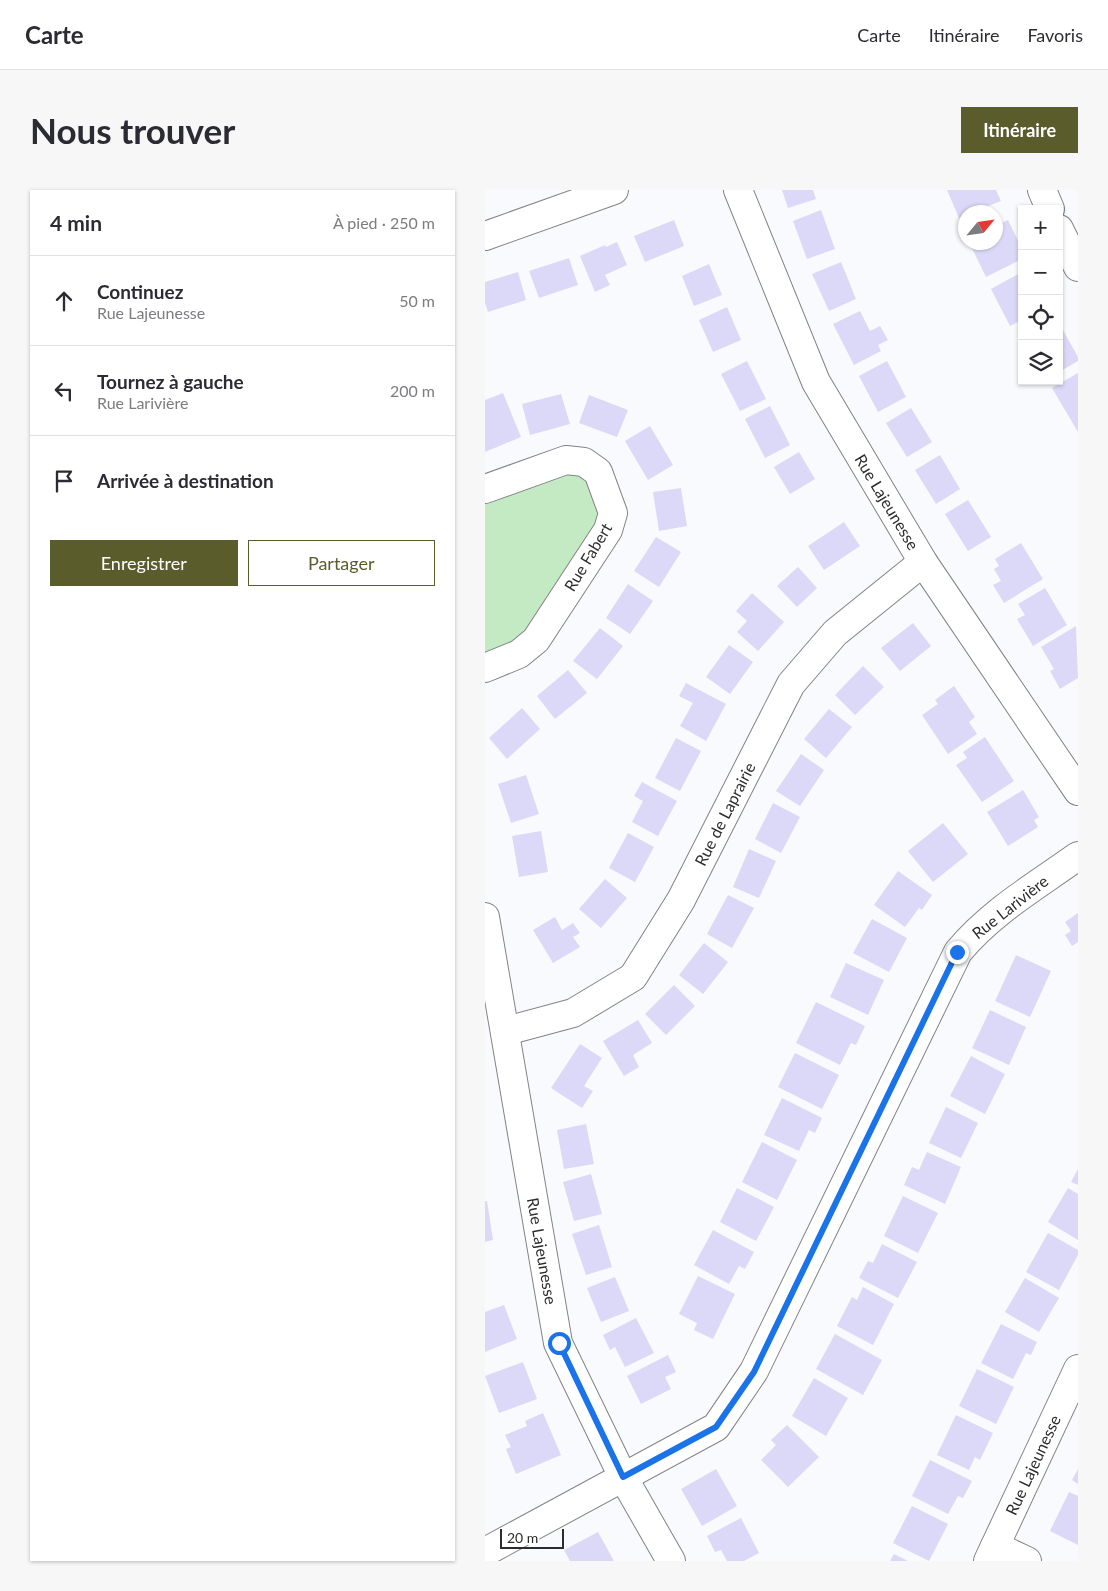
<!DOCTYPE html>
<html lang="fr">
<meta charset="utf-8">
<style>
body{margin:0;font-family:Lato,sans-serif;background:#f7f7f7;color:#2b2b33}
.controls{position:absolute;right:15px;top:15px;display:grid;overflow:hidden;border-radius:0px;box-shadow:0 1px 4px #0004}
.controls button{width:45px;height:45px;display:grid;place-items:center;padding:0;border:0;border-bottom:1px solid #e1e1e2;background:#fff;color:#2b2b33;font:25px sans-serif}
.compass{position:absolute;left:473px;top:15px;width:45px;height:45px;border-radius:50%;background:#fff;box-shadow:0 1px 4px #0004;rotate:61deg}
.scale{position:absolute;left:15px;bottom:12px;width:64px;box-sizing:border-box;padding-left:5px;border:2px solid #2c2c2d;border-top:0;font-size:14px;line-height:18px;white-space:nowrap;color:#2c2c2d;-webkit-text-stroke:4px #fff;paint-order:stroke}
.stop{position:absolute;width:15px;height:15px;margin:-11px;border:4px solid #1a73e8;border-radius:50%;background:#fff}
.stop.end{background:#1a73e8;border-color:#fff;box-shadow:0 1px 5px #0008}
.list{margin:0;padding:0;list-style:none}
h2{display:flex;justify-content:space-between;align-items:center;height:65px;margin:0;padding:0 20px;font-size:21px}
h2 small{font-size:16px;font-weight:400;color:#7c7c81}
.list li{display:grid;grid-template-columns:32px 1fr auto;gap:15px;align-items:center;box-sizing:border-box;height:90px;padding:0 20px;border-top:1px solid #e1e1e2}
.list b{display:block;font-size:19px;white-space:nowrap}
.list p{margin:0;font-size:16px;white-space:nowrap;color:#7c7c81}
.list em{font-size:16px;font-style:normal;color:#7c7c81}
.actions{display:flex;gap:10px;padding:15px 20px}
.actions a{flex:1;padding:11px 0;border:1px solid #5a5d2b;border-radius:0px;text-align:center;font-size:18px;color:#5a5d2b}
.actions .main{background:#5a5d2b;color:#fff}
.icon{flex:none;width:28px;height:28px;fill:none;stroke:currentColor;stroke-width:2;stroke-linecap:round;stroke-linejoin:round}
.map{position:relative;flex:none;width:593px;height:1371px;overflow:hidden;border-radius:0px}
header{display:flex;align-items:center;gap:30px;box-sizing:border-box;height:70px;padding:0 25px;background:#fff;border-bottom:1px solid #e1e1e2}
header strong{font-size:24px}
nav{display:flex;gap:28px;margin-inline-start:auto;font-size:18px}
.intro{display:flex;align-items:center;justify-content:space-between;box-sizing:border-box;height:120px;padding:0 30px}
h1{margin:0;font-size:35px}
.button{padding:12px 22px;border-radius:0px;background:#5a5d2b;color:#fff;font-size:18px;font-weight:700}
main{display:flex;gap:30px;padding:0 30px}
aside{flex:1;background:#fff;border-radius:0px;box-shadow:0 1px 4px #0004}
.map>svg:first-child{display:block}
</style>
<header>
<strong>Carte</strong>
<nav><a>Carte</a><a>Itinéraire</a><a>Favoris</a></nav>
</header>
<div class="intro"><h1>Nous trouver</h1><a class="button">Itinéraire</a></div>
<main>
<aside>
<h2>4 min<small>À pied · 250 m</small></h2>
<ul class="list">
<li><svg class="icon" aria-label="ahead" viewBox="0 0 24 24"><path d="M12 20V5M6 11l6-6 6 6"/></svg><div><b>Continuez</b><p>Rue Lajeunesse</p></div><em>50 m</em></li>
<li><svg class="icon" aria-label="left" viewBox="0 0 24 24"><path d="M17 20v-9H6M10 6l-5 5 5 5"/></svg><div><b>Tournez à gauche</b><p>Rue Larivière</p></div><em>200 m</em></li>
<li><svg class="icon" aria-label="arrive" viewBox="0 0 24 24"><path d="M6 21V4h12l-3 4 3 4H6"/></svg><div><b>Arrivée à destination</b></div></li>
</ul>
<div class="actions"><a class="main">Enregistrer</a><a>Partager</a></div>
</aside>
<div class="map">
<svg width="593" height="1371" viewBox="0 0 593 1371">
<rect width="100%" height="100%" fill="#f9fafd"/>
<polygon fill="#c4eac3" points="99,272 128,323 51,450 0,478 0,299"/>
<g fill="#dcd8f7">
<polygon points="297,0 328,0 331,9 303,18"/>
<polygon points="462,0 511,0 516,11 488,22 480,22 480,26 474,28"/>
<polygon points="336,20 350,59 322,69 308,31"/>
<polygon points="189,30 199,56 160,72 149,46"/>
<polygon points="523,30 537,59 537,69 501,87 484,52 510,52 510,36"/>
<polygon points="132,52 142,75 120,85 125,95 110,102 95,66 120,55 121,57"/>
<polygon points="84,68 93,95 54,108 44,81"/>
<polygon points="356,72 371,109 344,121 327,84"/>
<polygon points="224,74 237,105 209,116 197,86"/>
<polygon points="33,82 41,110 3,122 0,113 0,92"/>
<polygon points="537,82 537,130 525,136 506,99"/>
<polygon points="242,117 256,150 228,162 214,130"/>
<polygon points="375,121 385,141 395,136 403,150 393,155 396,161 369,175 348,134"/>
<polygon points="574,133 593,167 593,171 574,182"/>
<polygon points="262,171 281,209 255,221 236,184"/>
<polygon points="402,171 421,207 393,222 374,186"/>
<polygon points="593,183 593,242 567,198"/>
<polygon points="18,203 36,247 0,262 0,210"/>
<polygon points="76,204 85,234 45,245 37,214"/>
<polygon points="104,205 143,220 132,247 94,233"/>
<polygon points="285,216 305,255 280,268 260,229"/>
<polygon points="426,218 447,252 422,267 401,233"/>
<polygon points="165,236 188,275 163,290 140,251"/>
<polygon points="314,262 330,289 305,304 289,277"/>
<polygon points="455,265 475,299 451,314 430,280"/>
<polygon points="196,298 202,336 174,341 168,302"/>
<polygon points="483,310 506,347 483,361 460,324"/>
<polygon points="359,332 375,356 339,380 323,356"/>
<polygon points="171,347 196,362 174,397 149,381"/>
<polygon points="536,353 558,389 519,413 508,395 516,391 509,379 514,376 510,369"/>
<polygon points="313,377 332,398 312,417 292,396"/>
<polygon points="143,394 168,411 145,444 121,428"/>
<polygon points="560,398 582,435 548,456 532,429 540,425 533,414"/>
<polygon points="267,403 299,432 273,461 252,442 262,431 251,421"/>
<polygon points="428,433 446,456 415,481 396,458"/>
<polygon points="591,436 593,488 575,499 565,481 569,479 556,457"/>
<polygon points="115,438 138,456 112,489 88,471"/>
<polygon points="244,455 268,472 245,504 221,487"/>
<polygon points="378,476 399,497 370,525 350,505"/>
<polygon points="83,480 102,503 70,529 52,506"/>
<polygon points="201,493 241,514 221,551 195,536 208,513 194,506"/>
<polygon points="469,496 490,527 484,532 492,544 463,564 437,525 453,514 450,510"/>
<polygon points="37,518 55,539 22,569 4,548"/>
<polygon points="344,519 367,537 341,568 319,549"/>
<polygon points="500,547 529,591 497,612 471,575 482,568 478,562"/>
<polygon points="191,548 216,561 195,601 170,588"/>
<polygon points="316,564 339,580 315,616 291,601"/>
<polygon points="41,585 54,624 26,633 13,594"/>
<polygon points="157,592 192,611 173,646 147,632 158,611 149,606"/>
<polygon points="538,600 554,627 549,630 553,637 523,656 502,622"/>
<polygon points="288,613 315,627 296,663 270,649"/>
<polygon points="458,633 483,664 448,692 423,661"/>
<polygon points="56,641 63,682 34,687 27,646"/>
<polygon points="143,643 169,657 150,692 124,678"/>
<polygon points="264,659 291,671 274,708 248,697"/>
<polygon points="413,681 447,705 437,720 434,718 420,737 389,715"/>
<polygon points="120,689 142,708 116,738 94,719"/>
<polygon points="243,705 269,718 247,758 222,744"/>
<polygon points="593,723 593,752 587,756 580,745 586,741 580,732"/>
<polygon points="70,727 77,740 88,733 95,743 88,747 95,757 68,773 48,740"/>
<polygon points="387,729 422,748 404,782 368,763"/>
<polygon points="219,753 243,772 218,804 194,785"/>
<polygon points="531,765 566,781 545,827 510,811"/>
<polygon points="361,773 399,790 383,825 345,807"/>
<polygon points="189,795 210,816 181,845 160,824"/>
<polygon points="331,812 380,836 371,855 366,853 355,875 311,853"/>
<polygon points="505,820 541,837 524,875 487,858"/>
<polygon points="153,830 167,853 148,865 154,877 139,886 118,851"/>
<polygon points="95,854 117,868 99,896 108,901 97,918 66,898"/>
<polygon points="310,863 354,885 337,919 293,897"/>
<polygon points="486,866 520,884 500,924 465,906"/>
<polygon points="297,908 337,928 330,943 324,940 314,961 279,945"/>
<polygon points="461,917 493,933 476,968 444,953"/>
<polygon points="101,934 109,974 79,979 72,940"/>
<polygon points="277,952 312,970 292,1010 257,992"/>
<polygon points="442,962 476,977 460,1014 419,995 427,977 434,980"/>
<polygon points="593,979 593,995 586,992"/>
<polygon points="106,984 117,1024 89,1031 78,992"/>
<polygon points="252,998 289,1017 271,1051 235,1032"/>
<polygon points="583,998 593,1004 593,1050 563,1032"/>
<polygon points="418,1006 453,1023 433,1063 399,1046"/>
<polygon points="0,1011 2,1011 8,1050 0,1052"/>
<polygon points="114,1035 127,1077 101,1085 87,1044"/>
<polygon points="228,1040 269,1062 260,1079 254,1076 244,1094 209,1075"/>
<polygon points="563,1043 593,1060 593,1065 574,1100 541,1082"/>
<polygon points="397,1054 432,1072 413,1108 374,1088 383,1071 388,1073"/>
<polygon points="213,1086 250,1104 228,1149 209,1140 212,1133 194,1124"/>
<polygon points="130,1087 144,1121 116,1132 102,1098"/>
<polygon points="540,1088 574,1108 554,1142 520,1122"/>
<polygon points="378,1097 409,1114 388,1155 352,1136 367,1107 372,1110"/>
<polygon points="19,1115 32,1149 0,1162 0,1122"/>
<polygon points="151,1128 169,1163 140,1177 130,1157 125,1160 118,1145"/>
<polygon points="516,1134 552,1152 546,1165 541,1163 528,1189 496,1173"/>
<polygon points="350,1144 397,1170 378,1205 331,1179"/>
<polygon points="183,1165 191,1182 180,1187 186,1199 156,1214 142,1186"/>
<polygon points="38,1172 52,1209 14,1223 0,1186"/>
<polygon points="492,1179 529,1197 511,1234 474,1216"/>
<polygon points="329,1188 363,1208 341,1246 307,1226"/>
<polygon points="58,1223 76,1265 31,1284 21,1259 26,1257 20,1245 42,1236 40,1231"/>
<polygon points="471,1225 508,1243 495,1270 490,1267 484,1280 452,1265"/>
<polygon points="302,1235 334,1267 303,1297 276,1270 291,1255 286,1250"/>
<polygon points="445,1270 487,1291 478,1308 473,1306 463,1324 427,1306"/>
<polygon points="231,1279 252,1316 217,1336 196,1299"/>
<polygon points="593,1279 593,1294 587,1290"/>
<polygon points="584,1302 593,1306 593,1355 565,1341"/>
<polygon points="427,1316 463,1334 444,1371 408,1353"/>
<polygon points="256,1328 274,1363 259,1371 242,1371 236,1360 230,1362 222,1346"/>
<polygon points="113,1342 129,1371 85,1371 79,1360"/>
<polygon points="409,1364 423,1371 405,1371"/>
</g>
<g fill="none" stroke-linecap="round" stroke-linejoin="round">
<g stroke="#828386" stroke-width="30">
<g id="minor">
<polyline points="253,0 331,192 438,372 593,601"/>
<polyline points="557,0 565,19"/>
<polyline points="574,39 593,77"/>
<polyline points="0,46 129,0"/>
<polyline points="0,299 81,270 99,272 113,282 128,323 123,340 51,450 34,464 0,478"/>
<polyline points="0,727 73,1153 138,1287 186,1371"/>
<polyline points="21,841 88,823 148,787 196,710 306,494 350,443 438,372"/>
<polyline points="510,1356 542,1371"/>
<path d="M0 1362 231 1237 269 1181 473 762C506 722 551 696 593 666"/>
<polyline points="503,1371 593,1179"/>
</g>
</g>
<use href="#minor" stroke="#fff" stroke-width="28"/>
</g>
<g fill="none" stroke-linecap="round" stroke-linejoin="round">
<polyline stroke="#1a73e8" stroke-width="6" points="74,1153 138,1287 231,1237 269,1182 472,762"/>
</g>
<g text-anchor="middle" stroke-width="4" stroke-linejoin="round" paint-order="stroke">
<g font-size="16" fill="#2c2c2d" stroke="#fff">
<text transform="translate(402 312) rotate(59)" y="6">Rue Lajeunesse</text>
<text transform="translate(103 367) rotate(-59)" y="6">Rue Fabert</text>
<text transform="translate(240 624) rotate(-63)" y="6">Rue de Laprairie</text>
<text transform="translate(525 717) rotate(-38)" y="6">Rue Larivière</text>
<text transform="translate(57 1061) rotate(80)" y="6">Rue Lajeunesse</text>
<text transform="translate(548 1275) rotate(-65)" y="6">Rue Lajeunesse</text>
</g>
</g>
</svg>
<div class="controls">
<button>+</button>
<button>−</button>
<button><svg class="icon" aria-label="locate" viewBox="0 0 24 24"><circle cx="12" cy="12" r="6"/><path d="M12 2v4M12 18v4M2 12h4M18 12h4"/></svg></button>
<button><svg class="icon" aria-label="layers" viewBox="0 0 24 24"><path d="M12 4l9 5-9 5-9-5zM3 14l9 5 9-5"/></svg></button>
</div>
<svg class="compass" viewBox="-18 -18 36 36"><path d="M0-13l5 13h-10z" fill="#e53935"/><path d="M0 13l5-13h-10z" fill="#7c7c81"/></svg>
<div class="scale">20 m</div>
<div class="stop" style="left:74px;top:1153px"></div>
<div class="stop end" style="left:472px;top:762px"></div>
</div>
</main>
